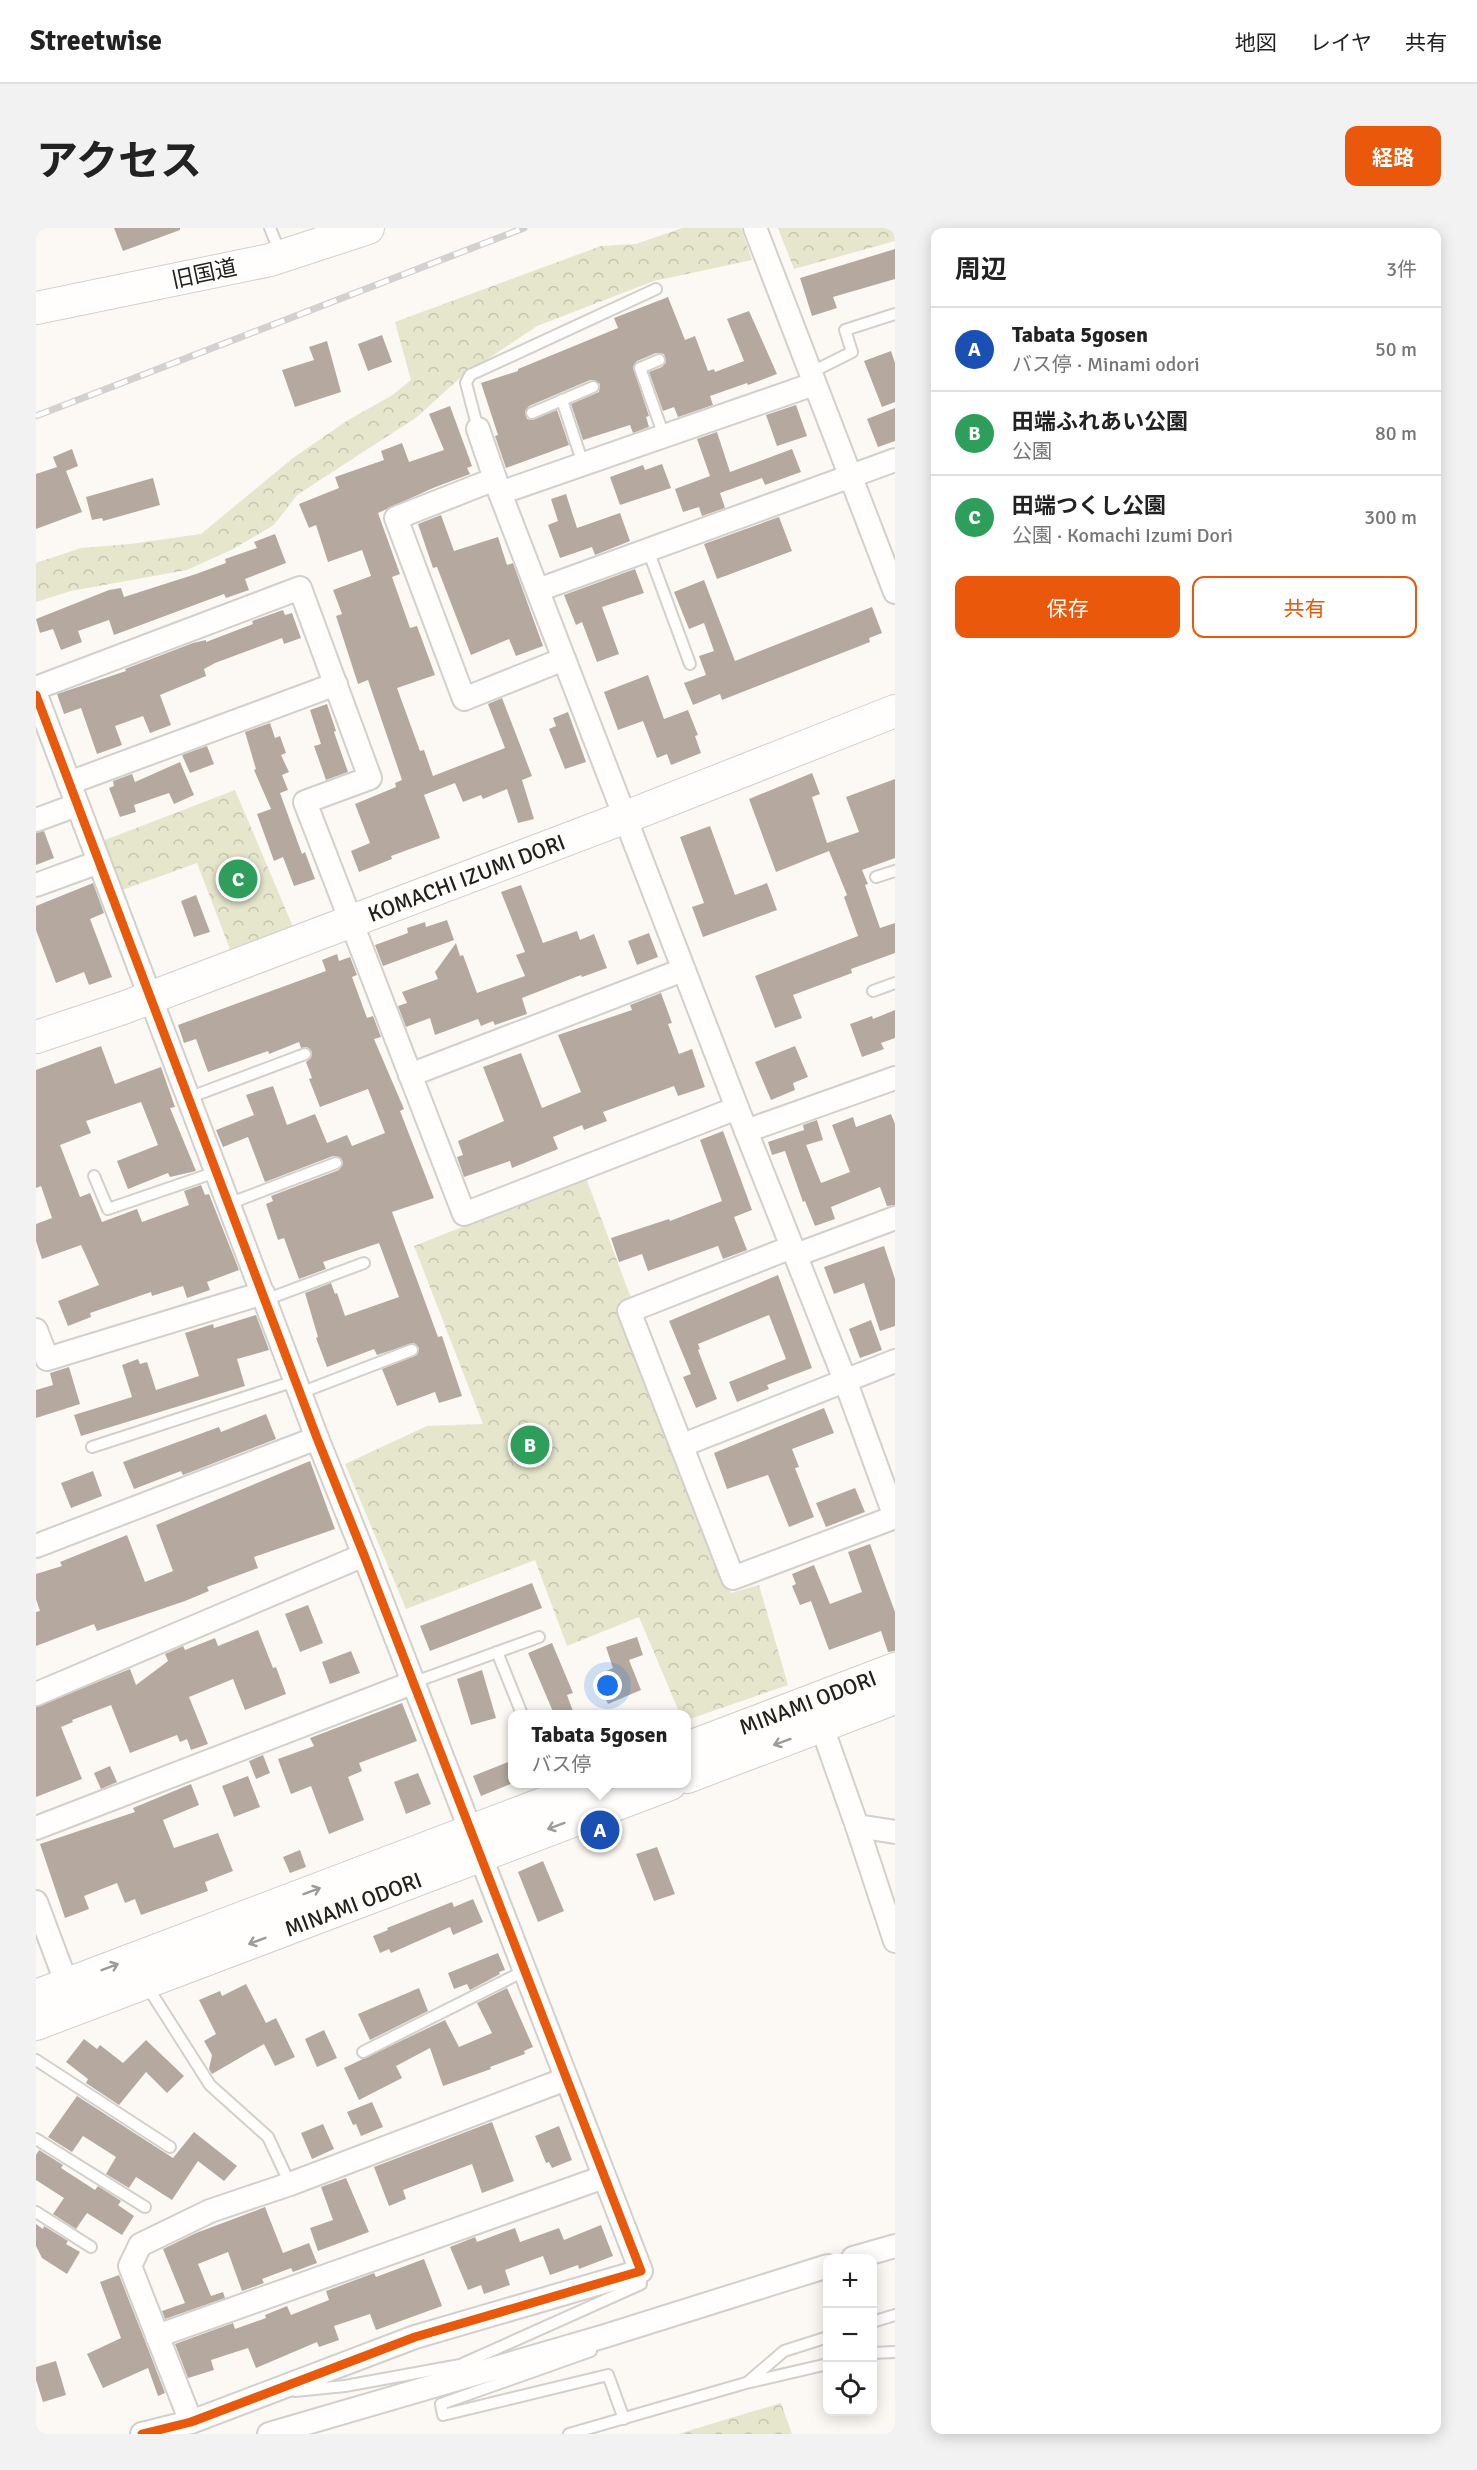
<!DOCTYPE html>
<html lang="ja">
<meta charset="utf-8">
<style>
body{margin:0;font-family:Signika,"Noto Sans JP",sans-serif;background:#f2f2f2;color:#222}
.controls{position:absolute;right:18px;bottom:18px;display:grid;overflow:hidden;border-radius:12px;box-shadow:0 3px 15px #0003}
.controls button{width:54px;height:54px;display:grid;place-items:center;padding:0;border:0;border-bottom:2px solid #e0e0e0;background:#fff;color:#222;font:30px sans-serif}
.you{position:absolute;left:572px;top:1458px;width:21px;height:21px;margin:-15px;border:4px solid #fff;border-radius:50%;background:#1a73e8;box-shadow:0 0 0 9px #1a73e833}
.badge{display:grid;place-items:center;width:39px;height:39px;border-radius:50%;background:#ea580c;color:#fff;font-size:20px;font-weight:700}
.pin{position:absolute;translate:-50% -50%;border:3px solid #fff;box-shadow:0 2px 6px #0006}
.popup{position:absolute;left:472px;top:1482px;width:183px;height:78px;box-sizing:border-box;display:grid;place-content:center;border-radius:12px;background:#fff;filter:drop-shadow(0 2px 4px #0005);font-size:20px;white-space:nowrap;color:#767676}
.popup b{font-size:22px;color:#222}
.popup::after{content:'';position:absolute;left:50%;top:100%;margin-left:-12px;border:12px solid transparent;border-top-color:#fff}
.list{margin:0;padding:0;list-style:none}
h2{display:flex;justify-content:space-between;align-items:center;height:78px;margin:0;padding:0 24px;font-size:26px}
h2 small{font-size:20px;font-weight:400;color:#767676}
.list li{display:grid;grid-template-columns:39px 1fr auto;gap:18px;align-items:center;box-sizing:border-box;height:84px;padding:0 24px;border-top:2px solid #e0e0e0}
.list b{display:block;font-size:22px;white-space:nowrap}
.list p{margin:0;font-size:20px;white-space:nowrap;color:#767676}
.list em{font-size:20px;font-style:normal;color:#767676}
.actions{display:flex;gap:12px;padding:18px 24px}
.actions a{flex:1;padding:14px 0;border:2px solid #ea580c;border-radius:12px;text-align:center;font-size:21px;color:#ea580c}
.actions .main{background:#ea580c;color:#fff}
.icon{flex:none;width:33px;height:33px;fill:none;stroke:currentColor;stroke-width:2;stroke-linecap:round;stroke-linejoin:round}
.map{position:relative;flex:none;width:859px;height:2206px;overflow:hidden;border-radius:12px}
header{display:flex;align-items:center;gap:36px;box-sizing:border-box;height:84px;padding:0 30px;background:#fff;border-bottom:2px solid #e0e0e0}
header strong{font-size:28px}
nav{display:flex;gap:33px;margin-inline-start:auto;font-size:21px}
.intro{display:flex;align-items:center;justify-content:space-between;box-sizing:border-box;height:144px;padding:0 36px}
h1{margin:0;font-size:42px}
.button{padding:15px 27px;border-radius:12px;background:#ea580c;color:#fff;font-size:21px;font-weight:700}
main{display:flex;gap:36px;padding:0 36px}
aside{flex:1;background:#fff;border-radius:12px;box-shadow:0 3px 15px #0003}
.map>svg:first-child{display:block}
</style>
<header>
<strong>Streetwise</strong>
<nav><a>地図</a><a>レイヤ</a><a>共有</a></nav>
</header>
<div class="intro"><h1>アクセス</h1><a class="button">経路</a></div>
<main>
<div class="map">
<svg width="859" height="2206" viewBox="0 0 859 2206">
<defs>
<pattern id="park-crowns" width="20" height="18" patternUnits="userSpaceOnUse" patternTransform="scale(1.5)"><rect width="20" height="18" fill="#e5e6cc"/><path d="M2 6a3 3 0 1 1 6 0M12 15a3 3 0 1 1 6 0" fill="none" stroke="#c4c5af"/></pattern>
</defs>
<rect width="100%" height="100%" fill="#fcf9f4"/>
<g fill="url(#park-crowns)">
<polygon points="646,0 705,0 716,32 618,53 501,98 425,149 381,189 261,267 238,297 197,321 151,342 35,363 0,374 0,335 45,320 94,316 165,306 257,230 312,192 355,168 375,152 359,94 565,18 600,16"/>
<polygon points="742,0 859,0 859,13 758,41"/>
<polygon points="199,562 263,713 200,737 161,635 75,666 56,617"/>
<polygon points="550,950 595,1070 583,1075 695,1365 723,1357 752,1457 651,1492 651,1486 644,1486 603,1389 531,1418 499,1332 370,1381 309,1236 391,1198 447,1196 378,1018"/>
<polygon points="745,2175 756,2206 642,2206"/>
</g>
<g fill="#b5a99f">
<polygon points="78,0 144,0 144,2 87,23"/>
<polygon points="859,21 859,51 797,69 801,80 776,88 764,50"/>
<polygon points="632,69 649,112 659,108 672,143 678,141 679,144 708,133 691,91 713,83 741,146 712,157 711,155 674,168 677,177 642,189 638,179 627,183 613,144 626,139 630,134 628,126 620,125 601,133 597,139 613,188 610,189 613,199 597,205 594,197 547,212 535,176 563,164 564,156 558,152 554,152 493,178 489,184 491,191 496,192 521,182 533,217 470,240 459,208 462,207 445,155 482,143 482,141 582,100 578,90"/>
<polygon points="346,107 356,134 332,143 322,116"/>
<polygon points="291,113 305,164 259,179 246,142 278,132 273,119"/>
<polygon points="855,123 859,135 859,174 846,179 828,133"/>
<polygon points="760,177 771,208 741,218 730,187"/>
<polygon points="414,178 436,238 431,240 434,246 397,260 342,285 364,346 356,349 374,400 381,398 399,447 361,460 384,523 388,522 397,548 469,520 452,476 466,470 496,548 486,552 498,591 482,595 471,561 447,571 445,567 427,574 419,555 388,567 404,610 355,628 356,631 323,644 315,623 334,615 319,576 360,559 359,555 366,552 332,452 322,456 300,388 306,386 297,362 335,348 326,322 292,334 280,297 273,300 263,276 303,260 299,249 348,232 345,223 366,215 373,234 408,222 393,186"/>
<polygon points="859,180 859,213 842,219 831,191"/>
<polygon points="681,204 694,244 756,221 765,244 729,257 726,250 684,265 689,280 666,288 663,279 647,284 639,261 674,248 661,211"/>
<polygon points="36,221 42,238 30,243 46,284 0,301 0,246 21,239 17,229"/>
<polygon points="626,236 635,260 584,277 574,249 607,237 609,242"/>
<polygon points="117,250 124,277 67,293 66,290 56,292 50,269"/>
<polygon points="530,266 541,300 584,285 594,313 559,327 556,319 524,330 512,297 522,293 515,271"/>
<polygon points="405,287 418,323 462,309 471,337 477,335 507,418 480,428 473,411 435,427 401,339 397,340 382,296"/>
<polygon points="743,289 756,323 681,351 668,316"/>
<polygon points="239,306 250,335 209,351 213,362 190,370 188,366 78,407 73,392 42,403 46,414 25,422 17,401 4,405 0,391 73,362 85,360 88,369 160,346 190,335 189,331 221,320 218,314"/>
<polygon points="599,341 608,365 566,379 583,426 561,434 546,394 540,397 528,367"/>
<polygon points="668,352 699,433 836,379 846,405 833,410 834,414 686,472 684,466 657,477 648,455 670,447 663,428 678,423 668,395 653,401 638,364"/>
<polygon points="247,382 249,387 256,385 265,410 248,416 246,410 179,435 168,441 170,448 124,467 135,497 114,505 107,488 79,498 86,517 61,526 45,480 28,486 21,466 90,443 89,441 157,415 170,412 170,414 217,396 216,393"/>
<polygon points="612,447 628,491 652,482 662,507 659,508 665,525 635,537 631,526 621,530 607,493 582,502 568,464"/>
<polygon points="291,476 300,503 298,504 312,544 290,552 278,518 285,516 274,482"/>
<polygon points="532,484 550,534 529,541 513,501 520,498 517,490"/>
<polygon points="234,495 239,510 244,508 250,525 245,527 253,544 246,547 252,562 244,565 266,626 269,624 279,651 258,658 247,629 238,633 221,586 235,581 218,542 220,541 209,504"/>
<polygon points="171,518 178,536 154,545 146,527"/>
<polygon points="144,534 158,567 138,576 133,565 98,577 100,584 84,589 73,560 78,558 77,553 96,546 99,554"/>
<polygon points="776,545 784,566 776,569 791,615 823,604 810,569 859,551 859,630 826,642 832,656 829,657 844,700 859,695 859,725 815,741 816,745 757,767 766,790 739,800 719,748 822,708 808,669 811,667 793,623 740,644 713,571"/>
<polygon points="674,598 699,667 731,655 741,682 667,709 656,679 668,675 644,609"/>
<polygon points="8,603 18,630 0,637 0,605"/>
<polygon points="57,655 68,685 54,691 76,749 53,757 48,744 20,755 0,702 0,678"/>
<polygon points="485,657 507,715 541,703 544,712 558,706 571,740 546,749 545,747 486,770 491,786 459,797 457,793 445,798 442,791 399,807 394,790 370,799 362,778 371,775 366,764 402,751 399,744 420,715 424,728 427,727 441,765 489,748 480,727 489,724 465,664"/>
<polygon points="160,667 174,704 158,709 145,673"/>
<polygon points="411,692 418,712 347,738 339,717 372,705 371,700 389,694 390,699"/>
<polygon points="613,705 622,729 601,737 592,713"/>
<polygon points="301,726 303,733 314,729 321,747 316,749 331,790 337,788 345,809 338,811 368,881 364,883 398,970 356,984 402,1109 406,1108 426,1168 403,1175 399,1164 361,1178 346,1141 381,1127 383,1120 378,1115 341,1127 338,1121 291,1139 280,1110 282,1109 269,1065 295,1055 299,1066 301,1065 309,1088 363,1069 343,1015 287,1034 290,1041 263,1051 248,1010 242,1012 230,976 237,973 235,968 303,942 307,936 305,930 297,928 229,954 212,909 187,919 180,902 218,887 210,867 237,858 251,897 279,886 291,915 311,907 316,918 349,905 332,861 284,879 273,851 276,850 270,834 275,830 276,824 271,819 265,820 263,814 233,826 232,823 172,844 160,811 148,815 142,797 290,743 286,732"/>
<polygon points="625,765 636,795 632,796 643,826 656,821 669,859 642,868 638,858 567,884 571,893 548,902 546,897 517,909 522,921 476,940 474,933 428,949 421,929 427,927 422,913 468,893 447,839 485,825 506,880 545,864 522,807 596,782 594,777"/>
<polygon points="859,782 859,810 845,815 848,821 826,829 814,796 836,788 837,791"/>
<polygon points="65,818 79,856 125,839 139,879 134,880 160,943 134,949 132,945 92,961 81,933 122,917 105,874 50,893 55,905 24,917 44,969 54,965 66,994 101,981 106,994 153,977 148,963 165,957 169,967 173,966 203,1042 171,1054 174,1062 151,1070 147,1058 116,1068 115,1064 54,1085 55,1089 32,1098 22,1073 63,1057 45,1017 6,1031 0,1013 0,996 16,990 5,958 0,960 0,842"/>
<polygon points="759,818 772,849 757,855 759,862 735,872 719,834"/>
<polygon points="855,886 859,896 859,977 851,978 844,959 795,979 799,991 779,998 769,973 767,974 749,923 736,927 732,914 768,902 767,897 781,892 787,912 770,917 785,955 814,944 796,897 817,889 820,899"/>
<polygon points="687,903 716,982 698,989 711,1022 687,1031 682,1018 612,1043 606,1026 583,1034 575,1010 633,991 634,993 686,973 664,912"/>
<polygon points="848,1018 859,1051 859,1098 844,1103 828,1055 798,1066 788,1039"/>
<polygon points="742,1047 776,1140 731,1157 733,1161 701,1174 693,1154 750,1131 733,1087 662,1116 664,1121 662,1122 681,1171 660,1180 647,1149 655,1146 633,1093"/>
<polygon points="220,1087 233,1122 201,1131 209,1158 45,1208 38,1187 96,1169 86,1137 102,1131 104,1136 111,1134 120,1162 163,1148 149,1105 177,1096 178,1100"/>
<polygon points="835,1092 846,1122 824,1130 813,1101"/>
<polygon points="33,1139 44,1176 0,1190 0,1162 17,1157 14,1145"/>
<polygon points="788,1180 798,1205 756,1221 763,1239 759,1240 778,1289 753,1299 732,1247 691,1261 678,1225"/>
<polygon points="230,1186 240,1211 147,1247 145,1243 98,1261 87,1234 183,1199 185,1204"/>
<polygon points="274,1233 299,1301 218,1329 222,1340 171,1359 173,1363 149,1373 61,1403 58,1396 0,1418 0,1384 4,1383 0,1371 0,1346 26,1338 24,1334 91,1307 109,1354 137,1343 120,1297"/>
<polygon points="57,1243 66,1268 35,1280 25,1255"/>
<polygon points="819,1260 829,1284 790,1299 780,1275"/>
<polygon points="834,1316 859,1384 859,1423 852,1424 845,1403 793,1422 775,1373 764,1377 756,1358 760,1356 756,1346 778,1337 794,1376 826,1364 812,1324"/>
<polygon points="496,1355 506,1380 394,1423 384,1398"/>
<polygon points="272,1377 287,1415 264,1424 249,1386"/>
<polygon points="222,1402 237,1440 240,1439 250,1466 209,1482 197,1451 153,1469 172,1516 155,1522 151,1511 144,1514 141,1507 94,1525 75,1477 36,1492 37,1494 25,1499 46,1551 0,1569 0,1479 94,1441 100,1457 132,1433 129,1426 147,1418 149,1422 179,1410 182,1418"/>
<polygon points="601,1409 607,1427 593,1432 605,1462 572,1476 563,1455 569,1452 566,1445 577,1440 570,1419"/>
<polygon points="516,1415 537,1465 531,1467 538,1486 518,1486 492,1425"/>
<polygon points="315,1423 324,1445 294,1456 286,1434"/>
<polygon points="446,1442 460,1490 435,1497 421,1451"/>
<polygon points="366,1475 381,1513 323,1535 326,1543 312,1549 328,1592 293,1606 275,1558 255,1566 242,1531 278,1518 274,1510"/>
<polygon points="227,1527 234,1545 220,1551 213,1533"/>
<polygon points="477,1532 477,1555 445,1568 437,1548"/>
<polygon points="74,1538 81,1554 65,1561 58,1545"/>
<polygon points="382,1545 395,1576 370,1586 358,1554"/>
<polygon points="212,1548 224,1579 198,1589 186,1558"/>
<polygon points="155,1556 163,1577 127,1592 138,1620 182,1605 197,1643 169,1654 172,1663 105,1687 99,1671 89,1675 81,1655 48,1668 53,1681 29,1690 4,1616 99,1584 97,1580"/>
<polygon points="621,1619 639,1666 618,1673 600,1626"/>
<polygon points="264,1622 270,1639 254,1645 247,1629"/>
<polygon points="507,1633 528,1683 502,1694 482,1644"/>
<polygon points="437,1671 447,1694 417,1707 414,1699 355,1725 353,1721 344,1725 337,1708 352,1702 351,1700 416,1674 418,1679"/>
<polygon points="462,1725 469,1742 463,1744 464,1746 434,1762 431,1756 418,1761 412,1745"/>
<polygon points="210,1756 230,1795 240,1790 259,1829 239,1838 228,1816 176,1846 173,1841 176,1827 168,1813 180,1806 163,1772 184,1763 186,1768"/>
<polygon points="383,1760 392,1783 334,1812 322,1786"/>
<polygon points="471,1760 497,1819 488,1823 489,1826 454,1839 455,1841 407,1858 394,1820 360,1838 366,1850 323,1872 308,1840 409,1792 423,1819 456,1805 441,1775"/>
<polygon points="288,1802 301,1830 281,1839 269,1811"/>
<polygon points="48,1811 61,1821 64,1817 87,1835 110,1812 148,1848 131,1865 110,1844 83,1877 50,1855 52,1851 30,1834"/>
<polygon points="41,1868 137,1930 158,1904 201,1938 188,1953 162,1933 136,1972 100,1949 93,1960 70,1946 80,1929 47,1908 36,1924 12,1909"/>
<polygon points="336,1874 347,1899 325,1908 320,1896 317,1897 311,1884"/>
<polygon points="456,1894 478,1953 446,1965 436,1936 367,1962 370,1971 353,1978 338,1939"/>
<polygon points="287,1896 298,1921 276,1931 265,1905"/>
<polygon points="523,1898 536,1932 516,1940 513,1934 510,1935 499,1908"/>
<polygon points="3,1922 27,1937 25,1940 59,1962 62,1958 85,1973 82,1977 98,1988 86,2007 51,1985 40,2001 17,1986 28,1970 0,1952 0,1927"/>
<polygon points="310,1950 333,2004 282,2023 274,2000 297,1992 285,1959"/>
<polygon points="229,1979 247,2025 273,2015 281,2035 257,2044 255,2040 226,2051 228,2055 206,2063 192,2024 162,2036 175,2068 187,2064 189,2070 129,2091 126,2083 149,2075 127,2021 160,2005"/>
<polygon points="0,1996 7,2001 8,1998 32,2013 30,2016 44,2024 31,2046 6,2030 0,2018"/>
<polygon points="565,1997 577,2028 543,2041 542,2037 514,2047 507,2028 469,2042 474,2057 448,2066 445,2057 432,2062 414,2019 439,2009 441,2014 479,2000 484,2014 523,2000 528,2012"/>
<polygon points="388,2031 406,2078 340,2102 334,2086 298,2098 303,2112 283,2119 281,2114 220,2140 212,2120 175,2132 178,2142 152,2150 139,2116 197,2095 199,2101 230,2090 229,2087 251,2078 255,2087 293,2072 290,2063 338,2045 340,2049"/>
<polygon points="83,2047 109,2113 129,2165 122,2168 112,2140 67,2160 51,2126 85,2110 64,2054"/>
<polygon points="20,2133 30,2167 7,2174 0,2152 0,2139"/>
</g>
<g fill="none" stroke-linecap="round" stroke-linejoin="round">
<g stroke="#d3d0cc" stroke-width="14">
<g id="lane">
<polyline points="234,0 244,25"/>
<polyline points="623,132 604,140 628,208"/>
<polyline points="774,145 816,124 809,102 859,86"/>
<polyline points="526,172 547,236"/>
<polyline points="496,185 557,159"/>
<polyline points="442,201 430,155 434,147 620,61"/>
<polyline points="612,322 654,436"/>
<polyline points="840,649 859,643"/>
<polyline points="837,763 859,755"/>
<polyline points="152,870 269,826"/>
<polyline points="58,948 72,981 180,944"/>
<polyline points="192,976 300,935"/>
<polyline points="229,1072 328,1035"/>
<polyline points="264,1165 376,1122"/>
<polyline points="56,1219 259,1153"/>
<polyline points="461,1424 486,1486"/>
<polyline points="376,1455 503,1409"/>
<polyline points="111,1758 174,1857 232,1909 254,1956"/>
<polyline points="327,1824 488,1743"/>
<polyline points="0,1832 134,1919"/>
<polyline points="0,1911 109,1979"/>
<polyline points="0,1984 55,2019"/>
<polyline points="836,2094 859,2087"/>
<polyline points="555,2123 405,2176 407,2187 572,2147 588,2191"/>
<polyline points="836,2125 859,2124"/>
<polyline points="713,2153 748,2123 792,2109"/>
<polyline points="259,2163 309,2158 424,2137 605,2056 605,2043"/>
<polyline points="533,2206 710,2155 792,2136"/>
</g>
</g>
<g stroke="#d3d0cc" stroke-width="26">
<g id="street">
<polyline points="719,0 859,364"/>
<polyline points="778,156 464,265 710,903 809,1152 859,1289"/>
<polyline points="442,201 464,265"/>
<polyline points="459,251 360,290 428,471 528,431"/>
<polyline points="502,362 859,232"/>
<polyline points="0,460 264,360 334,550 269,574 428,986 701,880"/>
<polyline points="0,467 281,1210 328,1327 605,2043 379,2109 155,2194 106,2206"/>
<polyline points="33,555 300,456"/>
<polyline points="0,592 41,577"/>
<polyline points="0,657 63,634"/>
<polyline points="374,847 647,742"/>
<polyline points="710,903 859,850"/>
<polyline points="756,1019 593,1083 697,1350 859,1289"/>
<polyline points="760,1027 859,990"/>
<polyline points="0,1102 11,1131 227,1065"/>
<polyline points="647,1217 859,1133"/>
<polyline points="0,1318 281,1210"/>
<polyline points="0,1466 328,1327"/>
<polyline points="781,1485 821,1598 859,1713"/>
<polyline points="821,1598 859,1604"/>
<polyline points="0,1600 376,1455"/>
<polyline points="0,1674 36,1770"/>
<polyline points="817,2030 859,2018"/>
<polyline points="121,2108 568,1949"/>
<polyline points="155,2194 94,2038 104,2017 174,1983 254,1956 530,1851"/>
<polyline points="233,2206 569,2108 792,2038"/>
</g>
</g>
<g stroke="#d3d0cc" stroke-width="34">
<g id="secondary">
<polyline points="0,80 234,32 332,0"/>
<path id="s1" d="M0 809 87 780 590 589 859 483"/>
<path id="s2" d="M651 1520 859 1441"/>
<polyline points="651,1549 859,1470"/>
<polyline points="0,1768 559,1556"/>
<path id="s3" d="M0 1796 634 1556"/>
</g>
</g>
<use href="#lane" stroke="#fffefd" stroke-width="10"/>
<use href="#street" stroke="#fffefd" stroke-width="22"/>
<use href="#secondary" stroke="#fffefd" stroke-width="32"/>
<g stroke="#d2d1cf" stroke-width="7">
<polyline id="rail" points="0,188 488,0"/>
</g>
<use href="#rail" stroke="#fff" stroke-width="4.5" stroke-dasharray="14" stroke-linecap="butt"/>
<g stroke="#fff" stroke-width="13">
<polyline id="cycleway" points="0,467 281,1210 328,1327 605,2043 379,2109 155,2194 106,2206"/>
</g>
<use href="#cycleway" stroke="#e8590c" stroke-width="9"/>
</g>
<defs><path id="oneway-shaft" d="M-6 0H5M1.5-3L5.5 0L1.5 3" fill="none" stroke-width="1.6" stroke-linecap="round" stroke-linejoin="round" transform="scale(1.5)"/></defs>
<g stroke="#9c9b98">
<use href="#oneway-shaft" transform="translate(746 1514) rotate(160)"/>
<use href="#oneway-shaft" transform="translate(520 1598) rotate(160)"/>
<use href="#oneway-shaft" transform="translate(276 1663) rotate(-21)"/>
<use href="#oneway-shaft" transform="translate(221 1713) rotate(159)"/>
<use href="#oneway-shaft" transform="translate(74 1739) rotate(-21)"/>
</g>
<g text-anchor="middle" stroke-width="4.5" stroke-linejoin="round" paint-order="stroke">
<g font-size="22" fill="#23211c" stroke="#fff">
<text transform="translate(168 45) rotate(-12)" y="8">旧国道</text>
<text dy="8" stroke="none"><textPath href="#s1" startOffset="459">KOMACHI IZUMI DORI</textPath></text>
<text dy="8" stroke="none"><textPath href="#s2" startOffset="129">MINAMI ODORI</textPath></text>
<text dy="8" stroke="none"><textPath href="#s3" startOffset="339">MINAMI ODORI</textPath></text>
</g>
</g>
</svg>
<div class="controls">
<button>+</button>
<button>−</button>
<button><svg class="icon" aria-label="locate" viewBox="0 0 24 24"><circle cx="12" cy="12" r="6"/><path d="M12 2v4M12 18v4M2 12h4M18 12h4"/></svg></button>
</div>
<div class="you"></div>
<div class="pin badge" style="left:564px;top:1602px;background:#1a4fb4">A</div>
<div class="popup"><b>Tabata 5gosen</b>バス停</div>
<div class="pin badge" style="left:494px;top:1217px;background:#2e9e5b">B</div>
<div class="pin badge" style="left:202px;top:651px;background:#2e9e5b">C</div>
</div>
<aside>
<h2>周辺<small>3件</small></h2>
<ul class="list">
<li><span class="badge" style="background:#1a4fb4">A</span><div><b>Tabata 5gosen</b><p>バス停 · Minami odori</p></div><em>50 m</em></li>
<li><span class="badge" style="background:#2e9e5b">B</span><div><b>田端ふれあい公園</b><p>公園</p></div><em>80 m</em></li>
<li><span class="badge" style="background:#2e9e5b">C</span><div><b>田端つくし公園</b><p>公園 · Komachi Izumi Dori</p></div><em>300 m</em></li>
</ul>
<div class="actions"><a class="main">保存</a><a>共有</a></div>
</aside>
</main>
